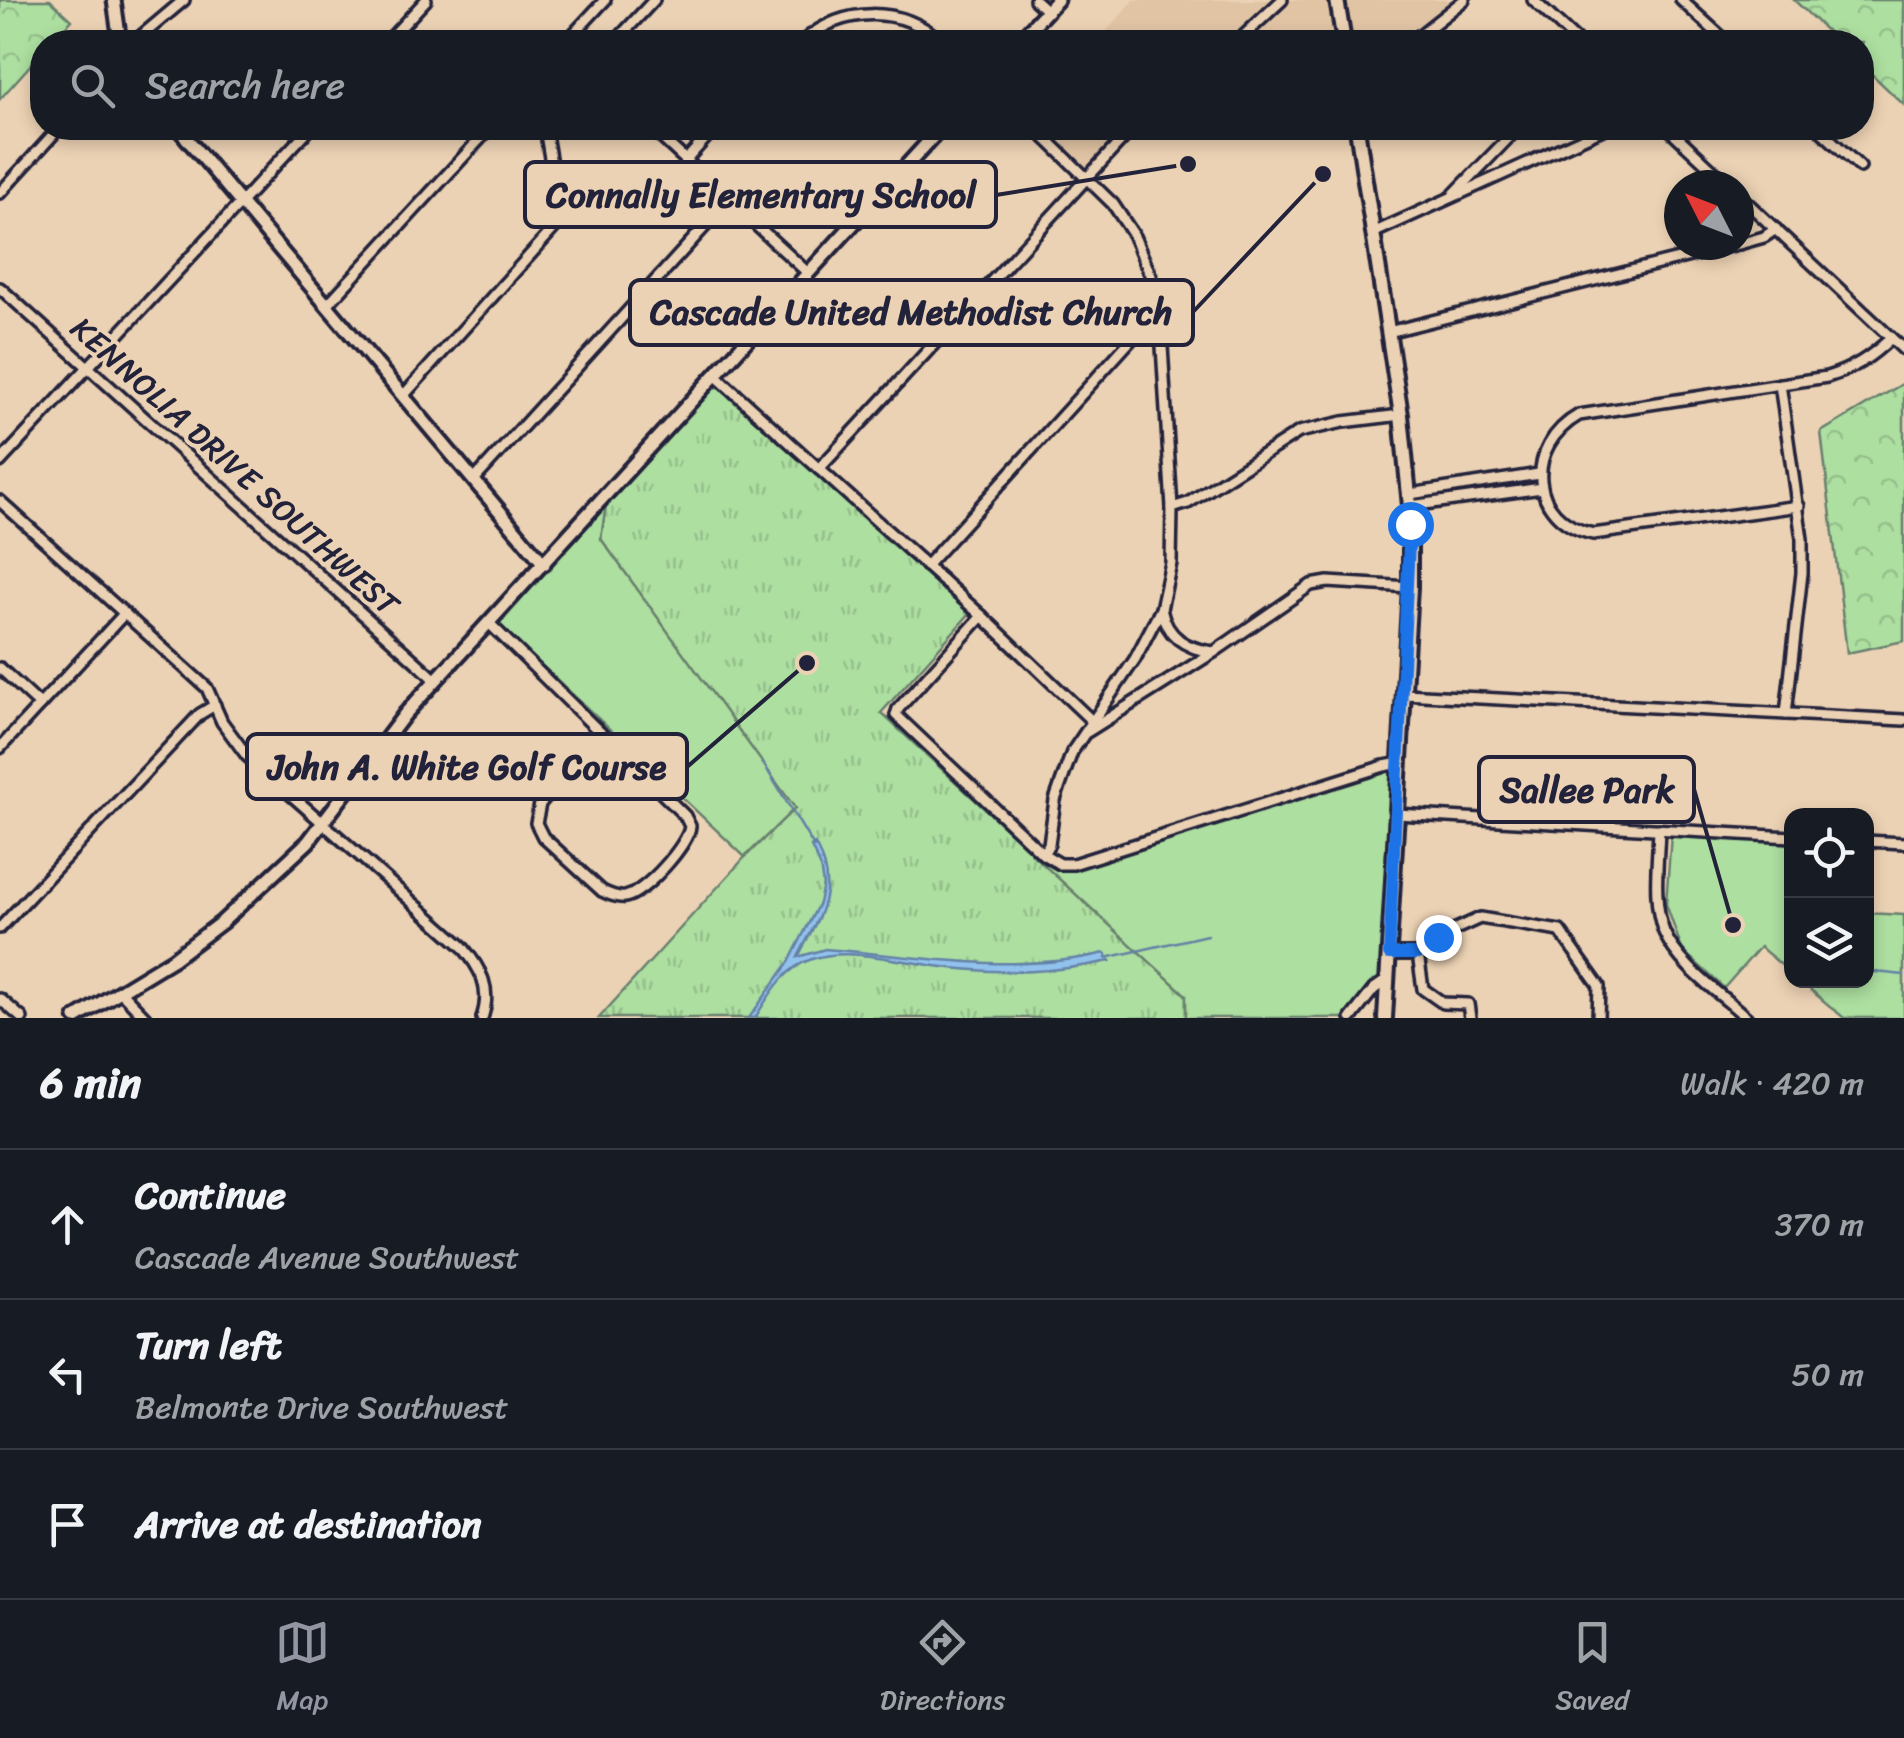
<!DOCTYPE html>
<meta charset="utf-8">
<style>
body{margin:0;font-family:Sriracha,sans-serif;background:#242831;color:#f1f3f6}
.controls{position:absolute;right:30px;bottom:30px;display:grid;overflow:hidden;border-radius:20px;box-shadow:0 5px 15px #0003}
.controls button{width:90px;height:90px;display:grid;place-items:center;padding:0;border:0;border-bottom:2px solid #363941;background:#171b24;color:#f1f3f6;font:50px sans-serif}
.compass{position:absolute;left:1664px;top:170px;width:90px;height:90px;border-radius:50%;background:#171b24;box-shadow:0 5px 15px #0003;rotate:312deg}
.stop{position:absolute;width:30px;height:30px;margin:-22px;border:8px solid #1a73e8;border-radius:50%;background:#fff}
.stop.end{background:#1a73e8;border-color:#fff;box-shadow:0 2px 10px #0008}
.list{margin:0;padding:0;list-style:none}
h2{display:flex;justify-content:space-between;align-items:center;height:130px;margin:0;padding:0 40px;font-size:42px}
h2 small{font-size:32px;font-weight:400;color:#9ea1a6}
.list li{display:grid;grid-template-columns:65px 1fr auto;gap:30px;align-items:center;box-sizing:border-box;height:150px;padding:0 40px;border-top:2px solid #363941}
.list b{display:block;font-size:38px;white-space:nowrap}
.list p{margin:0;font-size:32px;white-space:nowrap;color:#9ea1a6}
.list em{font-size:32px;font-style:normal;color:#9ea1a6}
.icon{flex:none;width:55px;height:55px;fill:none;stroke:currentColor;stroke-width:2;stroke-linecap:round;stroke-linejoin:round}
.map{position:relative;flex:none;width:1904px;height:1018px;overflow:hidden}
.search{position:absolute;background:#171b24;box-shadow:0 5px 15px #0003;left:30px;right:30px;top:30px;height:110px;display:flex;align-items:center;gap:25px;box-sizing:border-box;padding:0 35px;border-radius:40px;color:#9ea1a6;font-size:38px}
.sheet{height:580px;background:#171b24}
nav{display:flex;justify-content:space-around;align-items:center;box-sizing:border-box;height:140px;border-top:2px solid #363941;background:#171b24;font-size:28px;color:#9ea1a6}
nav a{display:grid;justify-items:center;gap:5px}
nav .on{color:#9495a2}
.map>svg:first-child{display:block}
</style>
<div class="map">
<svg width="1904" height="1018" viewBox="0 0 1904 1018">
<defs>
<pattern id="grass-tufts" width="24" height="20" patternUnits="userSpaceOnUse" patternTransform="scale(2.5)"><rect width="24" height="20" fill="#addfa0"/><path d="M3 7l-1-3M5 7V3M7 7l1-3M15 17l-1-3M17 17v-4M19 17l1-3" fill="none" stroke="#95bf8b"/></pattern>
<pattern id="forest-crowns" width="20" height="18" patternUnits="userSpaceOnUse" patternTransform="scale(2.5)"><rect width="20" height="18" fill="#addfa0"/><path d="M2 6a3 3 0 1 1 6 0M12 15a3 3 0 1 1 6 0" fill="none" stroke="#95bf8b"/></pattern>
</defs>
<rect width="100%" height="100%" fill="#ecd2b4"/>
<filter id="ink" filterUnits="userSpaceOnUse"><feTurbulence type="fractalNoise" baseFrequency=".01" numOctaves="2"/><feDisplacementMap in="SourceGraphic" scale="20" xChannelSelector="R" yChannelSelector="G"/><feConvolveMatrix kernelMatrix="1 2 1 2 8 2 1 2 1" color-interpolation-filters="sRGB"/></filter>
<g filter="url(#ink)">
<g fill="#e1c4a4">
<polygon points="1134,0 1464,0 1412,42 1097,42"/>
<polygon points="1033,128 1131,128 1082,178"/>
</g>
<polygon fill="url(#grass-tufts)" stroke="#68806e" stroke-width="2.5" points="716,379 970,613 881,713 1186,995 1186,1018 599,1018 745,857 794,808 601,539 606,503"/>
<g fill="url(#forest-crowns)" stroke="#68806e" stroke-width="2.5">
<polygon points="0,0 50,0 72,20 51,42 42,42 42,52 0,99"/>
<polygon points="1794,0 1904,0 1904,105 1862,65 1862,42 1838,42"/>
<polygon points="1904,383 1904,641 1847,653 1821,432"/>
</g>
<g fill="#addfa0" stroke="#68806e" stroke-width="2.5">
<polygon points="606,503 601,539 795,808 745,857 499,625"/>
<polygon points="1401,759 1385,988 1352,1018 1186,1018 1186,995 1034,856 1076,864"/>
<polygon points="1671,834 1791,839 1791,973 1760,947 1724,988 1682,950 1666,904"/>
<polygon points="1867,913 1904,915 1904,1018 1844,1018 1800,981 1866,981"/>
</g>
<path fill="#91c2ed" stroke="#6582a6" stroke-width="2.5" d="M815 844C840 892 819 915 798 957L825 949C918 956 1013 975 1105 953L1110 961C1052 973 1010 974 950 968 910 964 851 946 812 959 784 968 770 994 755 1018H749L789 962 819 903 823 885 820 866 811 847Z"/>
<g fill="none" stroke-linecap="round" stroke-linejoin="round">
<g stroke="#6582a6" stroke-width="2.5">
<polyline points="763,763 814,847"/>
<polyline points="1106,958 1207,935"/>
<polyline points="1866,971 1904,975"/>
</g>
<g stroke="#22223b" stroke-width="16">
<g id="minor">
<polyline points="1035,0 1047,11"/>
<polyline points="1533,0 1578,42"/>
<polyline points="1681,0 1727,42"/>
<polyline points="134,42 184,0"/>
<polyline points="387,42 426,0"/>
<polyline points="566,42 605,0"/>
<polyline points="615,42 654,0"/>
<path d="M802 42C843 6 901 5 942 42"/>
<polyline points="1237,42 1282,0"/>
<polyline points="1411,42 1464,0"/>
<polyline points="651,128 808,273"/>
<polyline points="1035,128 1113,204 1133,234 1151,276 1160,314 1172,508 1171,563 1161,609 1135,659 1072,752 1055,800 1049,844 1043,854"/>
<polyline points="1668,128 1729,185"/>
<polyline points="1818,128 1860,167"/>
<polyline points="686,160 715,128"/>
<polyline points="0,193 59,128"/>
<polyline points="1454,194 1518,128"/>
<polyline points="1739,195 1904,350"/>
<polyline points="1373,233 1605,128"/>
<polyline points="1739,244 1764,237 1776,229"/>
<polyline points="0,288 436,680"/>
<polyline points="328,304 490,128"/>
<polyline points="1388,332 1734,245"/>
<polyline points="715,375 982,616 1093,722"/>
<polyline points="1780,384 1802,539 1802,573 1786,714"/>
<polyline points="404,395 556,226 559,212 545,128"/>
<polyline points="0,462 310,128"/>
<polyline points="819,469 1133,128"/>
<polyline points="474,480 729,200"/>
<polyline points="1410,494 1539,474"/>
<path d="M0 501 207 688 222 722 247 756 462 946C481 969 492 988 482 1018"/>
<polyline points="1410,506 1542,488"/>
<path d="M1799 506 1593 534C1528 520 1524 446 1579 415L1827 377C1853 369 1871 357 1891 338"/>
<polyline points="1172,508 1188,503 1299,432 1343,422 1401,415"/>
<polyline points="926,566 1149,320 1160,314"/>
<path d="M1161 609C1167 638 1187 649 1214 652"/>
<polyline points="982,616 898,709 896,715 1043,854 1060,864 1073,864 1384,766 1400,763"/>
<path d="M489 623 685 816 690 826C689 844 644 894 625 897 617 898 610 895 602 891L543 837 536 823 540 804 600 732"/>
<polyline points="0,668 40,705"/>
<polyline points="1404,694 1904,720"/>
<polyline points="1087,732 1214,652 1311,585 1328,582 1410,587"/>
<polyline points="0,748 124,614"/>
<polyline points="1397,814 1792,837"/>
<path d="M1659 829C1658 861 1652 902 1664 932 1679 967 1720 993 1747 1018"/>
<polyline points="1866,841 1904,843"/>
<polyline points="0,928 200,714 215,705"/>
<polyline points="1389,954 1418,954 1438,937 1480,918 1560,931 1599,986 1598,1018"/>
<polyline points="1418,954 1423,989 1443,1003 1468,1004 1470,1018"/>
<polyline points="121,992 146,1018"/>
<polyline points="0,999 22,1018"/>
<polyline points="1351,1018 1374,989 1387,980"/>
</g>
</g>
<g stroke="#22223b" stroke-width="19">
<g id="tertiary">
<polyline points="114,0 120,42"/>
<polyline points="1018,42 1057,0"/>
<polyline points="178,128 544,564"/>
<polyline points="76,1018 173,959 222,922 308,842 405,714 941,128"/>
</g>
</g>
<g stroke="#22223b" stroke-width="20">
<g id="secondary">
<polyline points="1337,0 1344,42"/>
<polyline points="1357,128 1401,415 1410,506 1410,587 1385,1018"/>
</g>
</g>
<use href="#minor" stroke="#ecd2b4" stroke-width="9"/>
<use href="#tertiary" stroke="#ecd2b4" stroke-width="11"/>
<use href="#secondary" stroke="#ecd2b4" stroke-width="12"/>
</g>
</g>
<g fill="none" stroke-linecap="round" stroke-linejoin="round" filter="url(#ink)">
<polyline stroke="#1a73e8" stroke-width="12" points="1410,524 1389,954 1418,954 1438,937"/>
</g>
<g text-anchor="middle" stroke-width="8" stroke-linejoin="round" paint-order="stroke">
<g font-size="32" fill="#22223b" stroke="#ecd2b4">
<text transform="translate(235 466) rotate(42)" y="11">KENNOLIA DRIVE SOUTHWEST</text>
</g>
</g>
<path fill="none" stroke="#22223b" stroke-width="4" d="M1188 164L996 195M1323 174L1193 312M807 663L687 767M1733 925L1694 789"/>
<g fill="#22223b" stroke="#ecd2b4" stroke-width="4">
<circle cx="1188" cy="164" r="10"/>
<circle cx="1323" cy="174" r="10"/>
<circle cx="807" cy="663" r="10"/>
<circle cx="1733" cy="925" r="10"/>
</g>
<g fill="#ecd2b4" stroke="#22223b" stroke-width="4">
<rect x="525" y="162" width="471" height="65" rx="10"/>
<rect x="630" y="280" width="563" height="65" rx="10"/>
<rect x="247" y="734" width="440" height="65" rx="10"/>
<rect x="1479" y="757" width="215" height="65" rx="10"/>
</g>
<g font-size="35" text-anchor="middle" font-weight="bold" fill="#22223b">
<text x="761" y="207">Connally Elementary School</text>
<text x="911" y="324">Cascade United Methodist Church</text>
<text x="467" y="779">John A. White Golf Course</text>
<text x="1587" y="802">Sallee Park</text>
</g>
</svg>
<div class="controls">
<button><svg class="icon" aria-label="locate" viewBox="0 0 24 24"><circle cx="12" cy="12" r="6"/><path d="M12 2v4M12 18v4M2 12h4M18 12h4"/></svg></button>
<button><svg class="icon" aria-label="layers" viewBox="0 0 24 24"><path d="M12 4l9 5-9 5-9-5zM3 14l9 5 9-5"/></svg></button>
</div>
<svg class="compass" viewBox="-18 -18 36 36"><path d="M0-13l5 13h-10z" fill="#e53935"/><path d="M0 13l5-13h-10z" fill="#9ea1a6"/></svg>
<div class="stop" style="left:1410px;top:524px"></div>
<div class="stop end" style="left:1438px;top:937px"></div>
<div class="search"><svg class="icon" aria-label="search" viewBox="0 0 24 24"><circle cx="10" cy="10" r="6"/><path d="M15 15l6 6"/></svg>Search here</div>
</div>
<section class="sheet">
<h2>6 min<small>Walk · 420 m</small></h2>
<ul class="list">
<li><svg class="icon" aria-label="ahead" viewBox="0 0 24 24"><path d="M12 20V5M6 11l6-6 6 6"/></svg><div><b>Continue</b><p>Cascade Avenue Southwest</p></div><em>370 m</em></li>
<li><svg class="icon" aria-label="left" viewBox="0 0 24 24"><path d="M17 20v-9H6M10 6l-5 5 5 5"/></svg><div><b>Turn left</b><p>Belmonte Drive Southwest</p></div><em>50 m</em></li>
<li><svg class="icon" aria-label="arrive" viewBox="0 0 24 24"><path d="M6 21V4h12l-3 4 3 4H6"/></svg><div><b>Arrive at destination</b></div></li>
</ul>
</section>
<nav>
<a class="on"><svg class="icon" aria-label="map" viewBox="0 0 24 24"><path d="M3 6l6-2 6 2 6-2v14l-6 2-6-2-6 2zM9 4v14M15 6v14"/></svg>Map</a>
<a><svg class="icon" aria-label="directions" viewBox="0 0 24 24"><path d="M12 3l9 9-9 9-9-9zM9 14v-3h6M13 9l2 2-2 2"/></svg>Directions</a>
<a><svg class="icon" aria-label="saved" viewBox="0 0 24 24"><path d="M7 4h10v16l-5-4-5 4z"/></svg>Saved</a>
</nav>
